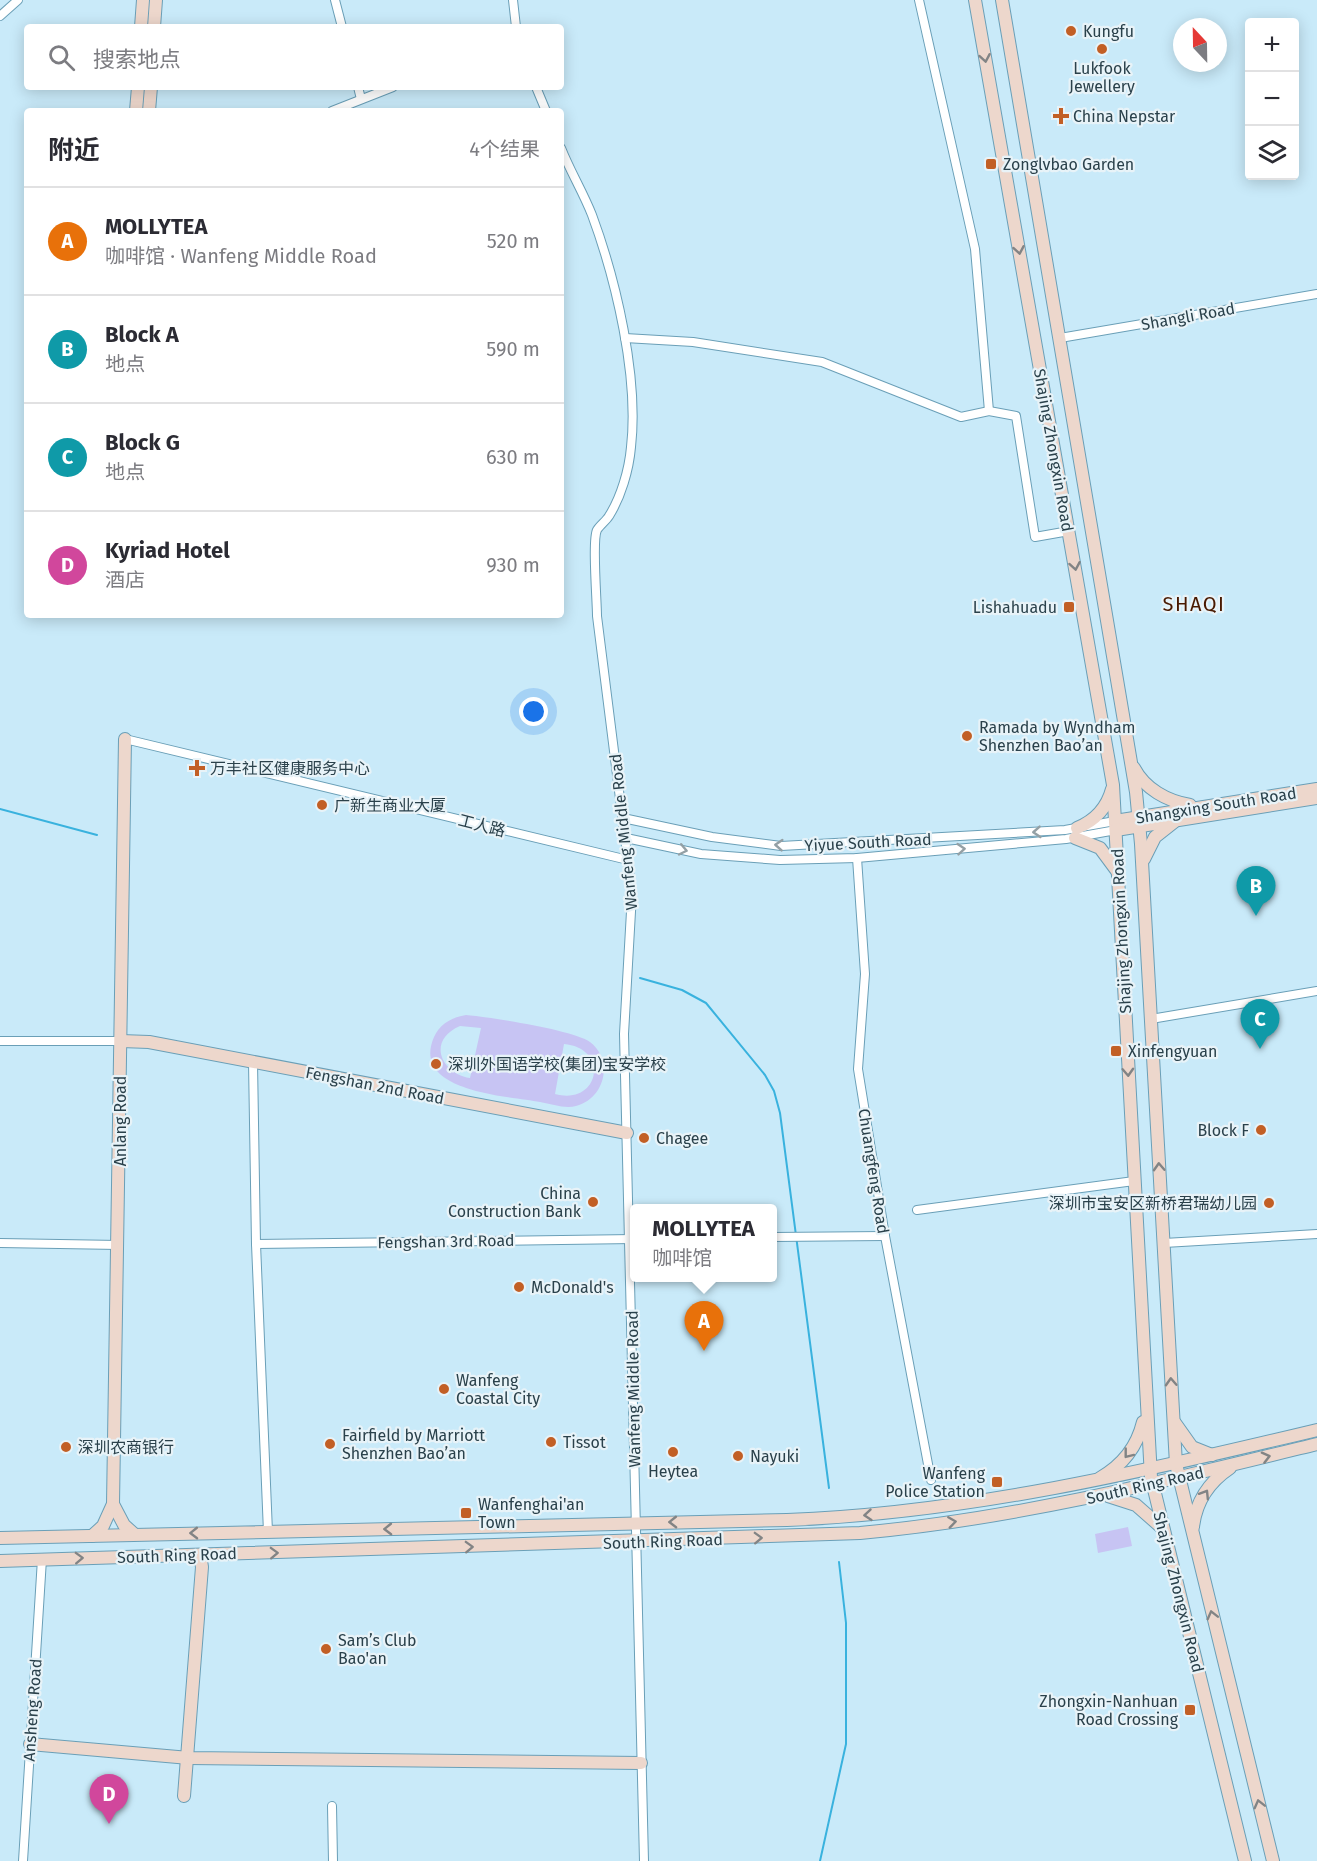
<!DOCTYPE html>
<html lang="zh">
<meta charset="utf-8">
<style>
body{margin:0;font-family:"Fira Sans","Noto Sans SC",sans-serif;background:#f2f2f3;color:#2b2b33}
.controls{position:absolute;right:18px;top:18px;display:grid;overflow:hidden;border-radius:6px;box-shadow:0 3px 15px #0003}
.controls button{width:54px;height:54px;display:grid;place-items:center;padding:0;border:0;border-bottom:2px solid #e1e1e2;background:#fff;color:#2b2b33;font:30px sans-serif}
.compass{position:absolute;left:1173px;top:18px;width:54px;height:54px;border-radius:50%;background:#fff;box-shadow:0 3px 15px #0003;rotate:338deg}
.you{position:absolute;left:534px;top:712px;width:21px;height:21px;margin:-15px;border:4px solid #fff;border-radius:50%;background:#1a73e8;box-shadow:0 0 0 9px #1a73e833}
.badge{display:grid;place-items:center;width:39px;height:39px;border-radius:50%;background:#1a73e8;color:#fff;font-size:20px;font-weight:700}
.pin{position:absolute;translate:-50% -50px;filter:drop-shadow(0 2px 3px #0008)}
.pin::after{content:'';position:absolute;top:32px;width:21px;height:18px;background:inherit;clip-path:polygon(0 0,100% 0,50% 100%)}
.popup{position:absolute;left:630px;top:1204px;width:147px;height:78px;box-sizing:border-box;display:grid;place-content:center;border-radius:6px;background:#fff;filter:drop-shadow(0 2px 4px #0005);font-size:20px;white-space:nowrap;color:#7c7c81}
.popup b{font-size:22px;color:#2b2b33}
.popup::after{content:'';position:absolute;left:50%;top:100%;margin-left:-12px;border:12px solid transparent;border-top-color:#fff}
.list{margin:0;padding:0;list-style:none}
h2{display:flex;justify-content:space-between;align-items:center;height:78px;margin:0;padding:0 24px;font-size:26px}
h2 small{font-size:20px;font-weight:400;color:#7c7c81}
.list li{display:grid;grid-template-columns:39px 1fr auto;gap:18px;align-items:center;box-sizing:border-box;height:108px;padding:0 24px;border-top:2px solid #e1e1e2}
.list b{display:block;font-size:22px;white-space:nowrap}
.list p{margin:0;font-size:20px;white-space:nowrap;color:#7c7c81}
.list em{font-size:20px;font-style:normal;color:#7c7c81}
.icon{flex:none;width:33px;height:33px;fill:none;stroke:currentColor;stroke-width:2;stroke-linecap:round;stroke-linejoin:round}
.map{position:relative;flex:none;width:1317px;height:1861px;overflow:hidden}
.search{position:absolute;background:#fff;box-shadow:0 3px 15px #0003;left:24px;top:24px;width:540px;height:66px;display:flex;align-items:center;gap:15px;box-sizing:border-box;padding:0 21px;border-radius:6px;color:#7c7c81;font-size:22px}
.panel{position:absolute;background:#fff;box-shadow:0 3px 15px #0003;left:24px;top:108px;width:540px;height:510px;border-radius:6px}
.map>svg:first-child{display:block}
</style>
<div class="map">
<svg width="1317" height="1861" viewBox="0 0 1317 1861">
<rect width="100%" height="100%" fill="#c9eaf9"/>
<g fill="#c7c4f3" fill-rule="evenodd">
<path d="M466 1015C489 1017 574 1030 590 1042 614 1060 605 1099 576 1106 565 1109 552 1104 540 1102 508 1096 410 1092 434 1037 440 1024 452 1017 466 1015ZM460 1026 481 1028 470 1078C440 1073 427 1040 460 1026ZM564 1044C610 1048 600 1106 555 1094Z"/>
<polygon points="1128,1527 1132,1546 1098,1553 1095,1534"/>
</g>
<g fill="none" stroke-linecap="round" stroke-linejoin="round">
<g stroke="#39b2de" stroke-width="2">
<polyline points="0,809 97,835"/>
<polyline points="640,978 682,990 706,1003 765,1075 774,1091 780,1113 829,1488"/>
<polyline points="820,1861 846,1744 846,1623 839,1562"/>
</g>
<g stroke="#6a9fb7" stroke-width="10">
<g id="street">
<polyline points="335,0 342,27"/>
<polyline points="513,0 516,27"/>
<polyline points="919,0 975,249 989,411"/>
<polyline points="0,16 18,0"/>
<polyline points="358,87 361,99"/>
<polyline points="536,87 546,111"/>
<polyline points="332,111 393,87"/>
<path d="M561 148C570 171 583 192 592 215 616 280 639 377 631 447 629 470 621 497 609 516 606 521 600 525 597 530 592 540 597 601 597 616L632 894 624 1034 644 1861"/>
<polyline points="625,338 693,342 822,362 961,417 989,411 1016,416 1035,537 1069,531"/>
<polyline points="1060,338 1317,294"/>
<polyline points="125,739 628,860"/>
<polyline points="623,818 712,837 781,846 1065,830 1115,821"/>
<polyline points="626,838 701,854 780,860 857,858 1066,839 1116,830"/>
<polyline points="857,858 865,974 858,1069 885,1236 931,1480"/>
<polyline points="1151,1019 1317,991"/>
<polyline points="0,1041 121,1041"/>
<polyline points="253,1062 256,1244 268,1532"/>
<polyline points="917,1210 1134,1181"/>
<polyline points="773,1237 885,1236"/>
<polyline points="0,1243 119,1245"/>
<polyline points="1164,1243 1317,1234"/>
<polyline points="256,1244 634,1239"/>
<polyline points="332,1806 333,1861"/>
<polyline points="23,1861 42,1559"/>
</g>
</g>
<g stroke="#6a9fb7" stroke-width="14">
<g id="secondary">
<polyline points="975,0 1113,785 1151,1477 1245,1861"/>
<polyline points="1002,0 1136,792 1141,844 1176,1464 1273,1861"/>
<polyline points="141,27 143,0"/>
<polyline points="154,27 156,0"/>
<polyline points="136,111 138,87"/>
<polyline points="149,111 151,87"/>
<path d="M1134 768C1145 789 1167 801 1190 805"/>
<polyline points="1115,821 1317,789"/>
<path d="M1077 828C1094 821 1107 808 1112 789"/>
<polyline points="1116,830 1317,798"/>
<polyline points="1075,838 1100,848 1117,871"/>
<polyline points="1144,859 1155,837 1174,822"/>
<polyline points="121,1041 149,1042 627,1133"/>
<polyline points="1175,1423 1192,1447 1212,1455"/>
<path d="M1100 1478C1123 1465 1137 1447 1143 1422"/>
<polyline points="1108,1496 1136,1505 1161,1527"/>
<polyline points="113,1504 124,1525 134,1534"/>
<path d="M1193 1527C1196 1501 1209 1482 1230 1468"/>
<polyline points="92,1536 103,1526 113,1504 125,739"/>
<path d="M0 1538 787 1520C967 1513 1142 1472 1317 1430"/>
<path d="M0 1561 860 1533C1015 1519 1166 1481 1317 1444"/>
<polyline points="30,1744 189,1758 641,1763"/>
<polyline points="184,1796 202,1567 200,1555"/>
</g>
</g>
<use href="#street" stroke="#fff" stroke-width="8"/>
<use href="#secondary" stroke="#edd7cc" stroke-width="12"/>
</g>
<defs><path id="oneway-chevron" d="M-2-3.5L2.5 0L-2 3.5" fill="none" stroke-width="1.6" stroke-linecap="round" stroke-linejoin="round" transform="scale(1.5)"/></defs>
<g stroke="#828485">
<use href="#oneway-chevron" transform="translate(985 58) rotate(80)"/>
<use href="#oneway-chevron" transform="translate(1019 250) rotate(80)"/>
<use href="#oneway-chevron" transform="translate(1075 566) rotate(80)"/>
<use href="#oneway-chevron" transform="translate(1128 1072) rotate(87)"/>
<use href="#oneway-chevron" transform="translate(1159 1167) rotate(-93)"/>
<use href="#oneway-chevron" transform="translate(1171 1382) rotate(-93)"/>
<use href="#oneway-chevron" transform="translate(1128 1454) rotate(128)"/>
<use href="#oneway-chevron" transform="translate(1266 1457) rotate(-14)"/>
<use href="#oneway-chevron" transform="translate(1205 1494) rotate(-58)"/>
<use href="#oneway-chevron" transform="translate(868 1515) rotate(175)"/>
<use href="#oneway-chevron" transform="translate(673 1522) rotate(179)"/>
<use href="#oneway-chevron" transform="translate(952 1522) rotate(-8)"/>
<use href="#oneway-chevron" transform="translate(388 1529) rotate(179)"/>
<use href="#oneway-chevron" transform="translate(194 1533) rotate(179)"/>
<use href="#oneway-chevron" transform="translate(758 1538) rotate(-2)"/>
<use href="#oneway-chevron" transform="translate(469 1547) rotate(-2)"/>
<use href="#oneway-chevron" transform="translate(274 1553) rotate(-2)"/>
<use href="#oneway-chevron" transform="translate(79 1558) rotate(-2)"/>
<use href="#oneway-chevron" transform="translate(1212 1615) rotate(-104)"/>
<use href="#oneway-chevron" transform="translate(1259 1804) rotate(-104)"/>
</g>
<g stroke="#94a0a5">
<use href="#oneway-chevron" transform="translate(1037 832) rotate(176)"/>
<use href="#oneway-chevron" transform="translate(779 845) rotate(-176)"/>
<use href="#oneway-chevron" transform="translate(961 849) rotate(-5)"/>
<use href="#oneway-chevron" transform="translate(683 850) rotate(12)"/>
</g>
<g fill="#c25f25" stroke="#e8f3f8" stroke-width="2">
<circle cx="1071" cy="31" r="6"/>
<circle cx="1102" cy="49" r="6"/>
<path d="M1058 107h6v6h6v6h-6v6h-6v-6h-6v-6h6z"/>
<rect x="985" y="158" width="12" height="12" rx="3"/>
<rect x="1063" y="601" width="12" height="12" rx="3"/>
<circle cx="967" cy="736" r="6"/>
<path d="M194 759h6v6h6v6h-6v6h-6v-6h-6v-6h6z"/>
<circle cx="322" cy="805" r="6"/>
<rect x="1110" y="1045" width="12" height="12" rx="3"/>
<circle cx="436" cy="1064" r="6"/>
<circle cx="1261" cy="1130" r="6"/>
<circle cx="644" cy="1138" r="6"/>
<circle cx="593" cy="1202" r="6"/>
<circle cx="1269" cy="1203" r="6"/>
<circle cx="519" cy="1287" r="6"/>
<circle cx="444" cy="1389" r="6"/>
<circle cx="551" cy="1442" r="6"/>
<circle cx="330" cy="1444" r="6"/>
<circle cx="66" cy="1447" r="6"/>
<circle cx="673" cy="1452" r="6"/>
<circle cx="738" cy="1456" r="6"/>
<rect x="991" y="1476" width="12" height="12" rx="3"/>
<rect x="460" y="1507" width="12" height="12" rx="3"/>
<circle cx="326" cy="1649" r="6"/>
<rect x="1184" y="1704" width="12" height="12" rx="3"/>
</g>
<g text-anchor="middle" stroke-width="4.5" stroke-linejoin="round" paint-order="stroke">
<g font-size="16" fill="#2a414b" stroke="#e8f3f8" text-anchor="start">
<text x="1083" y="37">Kungfu</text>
<text x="1102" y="74" text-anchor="middle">Lukfook<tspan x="1102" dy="18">Jewellery</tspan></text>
<text x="1073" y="122">China Nepstar</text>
<text x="1003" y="170">Zonglvbao Garden</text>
<text x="1057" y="613" text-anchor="end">Lishahuadu</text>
<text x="979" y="733">Ramada by Wyndham<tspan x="979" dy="18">Shenzhen Bao’an</tspan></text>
<text x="210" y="774">万丰社区健康服务中心</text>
<text x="334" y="811">广新生商业大厦</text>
<text x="1128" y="1057">Xinfengyuan</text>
<text x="448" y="1070">深圳外国语学校(集团)宝安学校</text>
<text x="1249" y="1136" text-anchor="end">Block F</text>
<text x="656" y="1144">Chagee</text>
<text x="581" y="1199" text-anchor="end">China<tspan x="581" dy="18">Construction Bank</tspan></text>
<text x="1257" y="1209" text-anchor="end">深圳市宝安区新桥君瑞幼儿园</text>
<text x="531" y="1293">McDonald's</text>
<text x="456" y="1386">Wanfeng<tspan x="456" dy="18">Coastal City</tspan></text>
<text x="342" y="1441">Fairfield by Marriott<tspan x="342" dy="18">Shenzhen Bao’an</tspan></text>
<text x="563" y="1448">Tissot</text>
<text x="78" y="1453">深圳农商银行</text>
<text x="750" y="1462">Nayuki</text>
<text x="673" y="1477" text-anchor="middle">Heytea</text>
<text x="985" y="1479" text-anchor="end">Wanfeng<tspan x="985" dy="18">Police Station</tspan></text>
<text x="478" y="1510">Wanfenghai'an<tspan x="478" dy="18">Town</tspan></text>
<text x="338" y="1646">Sam’s Club<tspan x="338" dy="18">Bao'an</tspan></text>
<text x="1178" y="1707" text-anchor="end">Zhongxin-Nanhuan<tspan x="1178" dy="18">Road Crossing</tspan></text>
</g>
<g font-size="16" fill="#2a414b" stroke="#e8f3f8">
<text transform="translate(1188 316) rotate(-10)" y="6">Shangli Road</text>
<text transform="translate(1054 450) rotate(80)" y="6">Shajing Zhongxin Road</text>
<text transform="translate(1216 805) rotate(-9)" y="6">Shangxing South Road</text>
<text transform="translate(482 825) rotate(14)" y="6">工人路</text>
<text transform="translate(623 832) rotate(-96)" y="6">Wanfeng Middle Road</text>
<text transform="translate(868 842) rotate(-3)" y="6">Yiyue South Road</text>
<text transform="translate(1121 931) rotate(-93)" y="6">Shajing Zhongxin Road</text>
<text transform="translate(375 1085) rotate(11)" y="6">Fengshan 2nd Road</text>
<text transform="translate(120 1121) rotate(-90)" y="6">Anlang Road</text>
<text transform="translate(874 1171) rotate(81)" y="6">Chuangfeng Road</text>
<text transform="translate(446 1241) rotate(-1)" y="6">Fengshan 3rd Road</text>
<text transform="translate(633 1389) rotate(-91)" y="6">Wanfeng Middle Road</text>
<text transform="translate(1145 1485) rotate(-13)" y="6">South Ring Road</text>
<text transform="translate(663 1541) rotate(-2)" y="6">South Ring Road</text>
<text transform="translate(177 1555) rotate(-2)" y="6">South Ring Road</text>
<text transform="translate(1179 1592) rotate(76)" y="6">Shajing Zhongxin Road</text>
<text transform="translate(32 1710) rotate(-86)" y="6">Ansheng Road</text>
</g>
<g font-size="20" letter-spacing="1.5" fill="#481900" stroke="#e8f3f8">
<text x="1194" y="611">SHAQI</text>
</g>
</g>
</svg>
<div class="controls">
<button>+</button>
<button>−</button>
<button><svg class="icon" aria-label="layers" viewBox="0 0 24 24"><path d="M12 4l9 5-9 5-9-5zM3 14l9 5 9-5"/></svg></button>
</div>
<svg class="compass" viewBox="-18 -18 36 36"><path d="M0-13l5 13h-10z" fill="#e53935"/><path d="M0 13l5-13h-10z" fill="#7c7c81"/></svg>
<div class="you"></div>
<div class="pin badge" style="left:704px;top:1351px;background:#e8710a">A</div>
<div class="popup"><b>MOLLYTEA</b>咖啡馆</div>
<div class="pin badge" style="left:1256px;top:916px;background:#0f9aa8">B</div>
<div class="pin badge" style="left:1260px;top:1049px;background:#0f9aa8">C</div>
<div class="pin badge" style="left:109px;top:1824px;background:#d1479c">D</div>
<div class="search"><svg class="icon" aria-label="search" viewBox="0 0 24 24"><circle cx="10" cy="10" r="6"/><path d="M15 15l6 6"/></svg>搜索地点</div>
<section class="panel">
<h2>附近<small>4个结果</small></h2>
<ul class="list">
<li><span class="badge" style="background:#e8710a">A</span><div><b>MOLLYTEA</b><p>咖啡馆 · Wanfeng Middle Road</p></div><em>520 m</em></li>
<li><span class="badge" style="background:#0f9aa8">B</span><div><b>Block A</b><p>地点</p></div><em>590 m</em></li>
<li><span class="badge" style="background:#0f9aa8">C</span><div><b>Block G</b><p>地点</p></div><em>630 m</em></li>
<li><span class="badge" style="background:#d1479c">D</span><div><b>Kyriad Hotel</b><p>酒店</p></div><em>930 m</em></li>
</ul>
</section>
</div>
